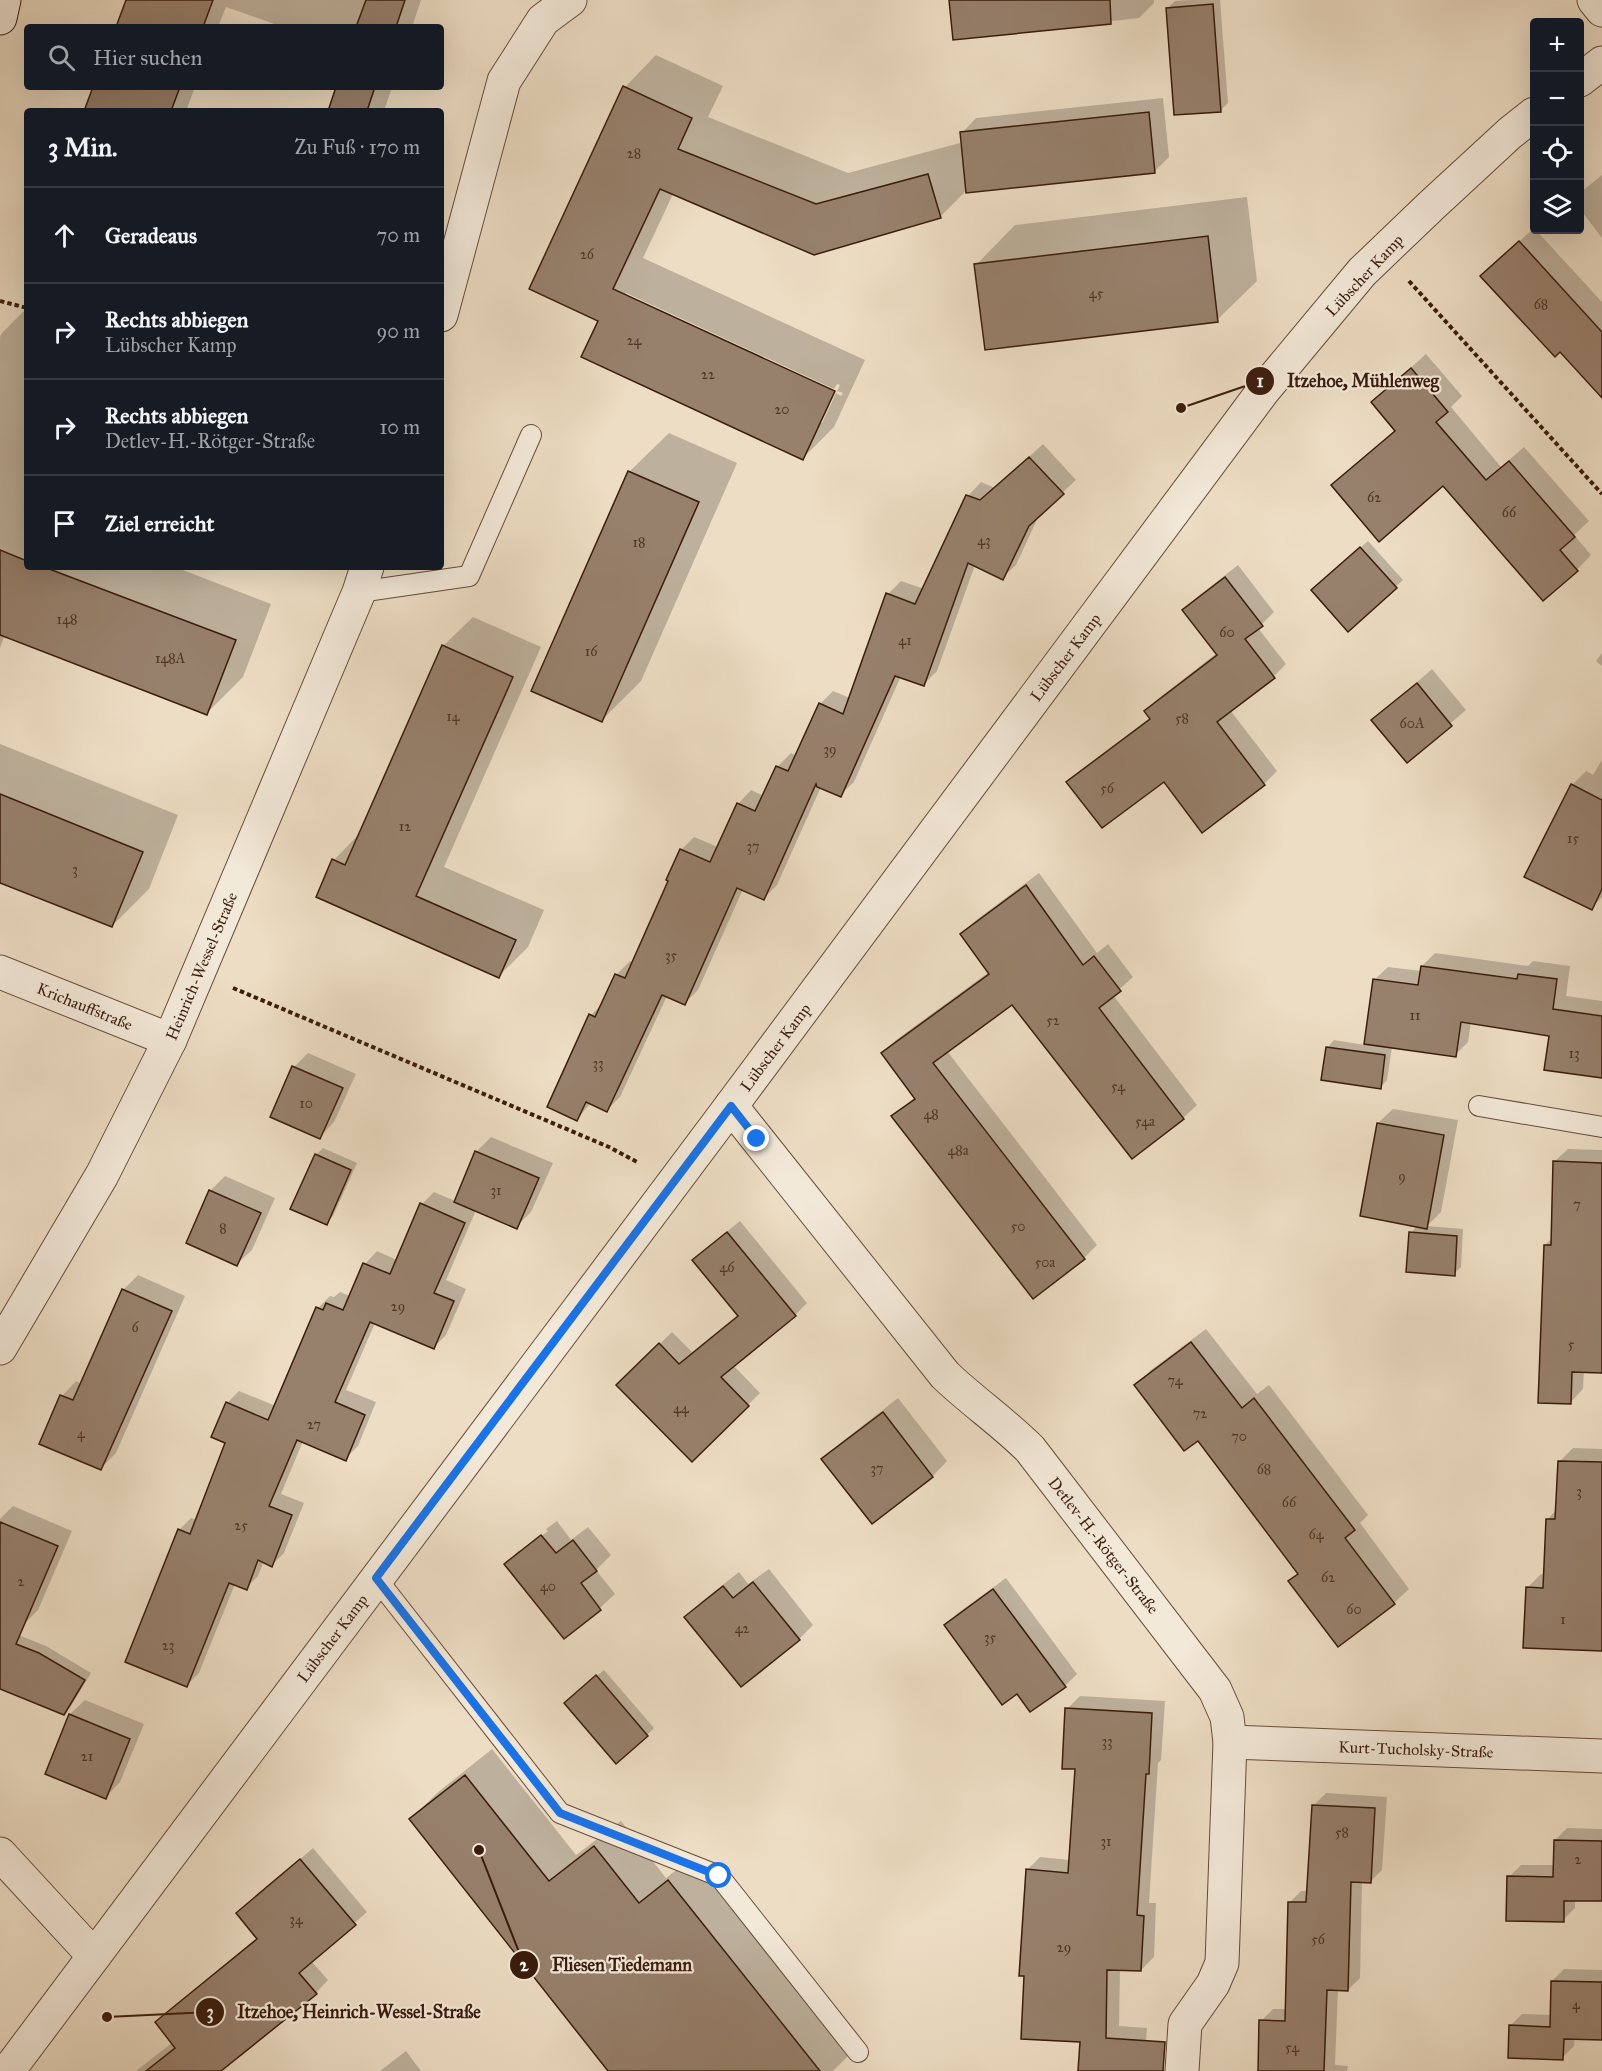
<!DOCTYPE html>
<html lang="de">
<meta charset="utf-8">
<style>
body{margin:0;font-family:"IM FELL Great Primer",serif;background:#242831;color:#f1f3f6}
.controls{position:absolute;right:18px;top:18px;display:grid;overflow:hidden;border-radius:6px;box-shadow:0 6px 24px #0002}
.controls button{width:54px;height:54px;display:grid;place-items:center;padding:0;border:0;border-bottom:2px solid #363941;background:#171b24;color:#f1f3f6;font:30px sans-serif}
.stop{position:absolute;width:18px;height:18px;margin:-14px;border:4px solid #1a73e8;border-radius:50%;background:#fff}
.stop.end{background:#1a73e8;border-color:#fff;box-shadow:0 2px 6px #0008}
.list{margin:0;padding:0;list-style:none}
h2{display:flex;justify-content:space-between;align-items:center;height:78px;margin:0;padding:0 24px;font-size:26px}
h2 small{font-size:20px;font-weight:400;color:#9ea1a6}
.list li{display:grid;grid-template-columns:39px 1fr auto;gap:18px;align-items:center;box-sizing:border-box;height:96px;padding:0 24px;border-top:2px solid #363941}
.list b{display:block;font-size:22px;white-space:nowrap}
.list p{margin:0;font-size:20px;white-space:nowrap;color:#9ea1a6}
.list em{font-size:20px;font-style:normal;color:#9ea1a6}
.icon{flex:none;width:33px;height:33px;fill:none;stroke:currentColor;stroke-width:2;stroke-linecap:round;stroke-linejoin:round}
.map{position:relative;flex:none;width:1602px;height:2071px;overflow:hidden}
.search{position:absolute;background:#171b24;box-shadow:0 6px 24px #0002;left:24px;top:24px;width:420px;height:66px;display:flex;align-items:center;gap:15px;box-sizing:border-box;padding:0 21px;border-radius:6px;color:#9ea1a6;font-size:22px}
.panel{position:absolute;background:#171b24;box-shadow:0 6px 24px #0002;left:24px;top:108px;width:420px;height:462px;border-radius:6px}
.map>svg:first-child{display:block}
</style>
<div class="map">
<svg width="1602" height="2071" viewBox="0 0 1602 2071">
<rect width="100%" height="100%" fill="#edddc4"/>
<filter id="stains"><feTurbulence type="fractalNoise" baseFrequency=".00333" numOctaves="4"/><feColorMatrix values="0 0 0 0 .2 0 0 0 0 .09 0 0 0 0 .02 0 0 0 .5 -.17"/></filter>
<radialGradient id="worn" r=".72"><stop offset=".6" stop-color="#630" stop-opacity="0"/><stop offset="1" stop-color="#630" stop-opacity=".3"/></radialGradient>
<g fill="#0003" fill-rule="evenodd">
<polygon points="128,0 421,0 412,27 283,27 226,7 218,27 117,27"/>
<polygon points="950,0 1154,0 1154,3 1139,18 955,39"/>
<polygon points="1190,0 1220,0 1228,103 1221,110 1168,8 1175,1"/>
<path d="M656 55 723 86 708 117 848 173 960 143 962 151 963 150 962 133 976 118 1163 98 1169 157 1154 172 967 190 940 217 673 194 643 258 865 360 834 427 803 458 600 320 531 288 625 87ZM626 293 834 389 837 384 840 385 837 391 843 393 841 396 836 393 822 423H819L626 297Z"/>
<polygon points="95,87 195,87 186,111 86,111"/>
<polygon points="338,87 392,87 384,111 330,111"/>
<polygon points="1602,175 1602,238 1580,209 1580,193"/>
<polygon points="1247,197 1257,281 1217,320 976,265 1015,225"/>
<polygon points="1534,228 1602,302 1602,395 1497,262"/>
<polygon points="27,308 27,567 175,567 271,604 243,677 207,713 5,635 0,648 0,337 2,333"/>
<polygon points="1426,354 1462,396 1451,407 1501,467 1524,447 1589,521 1574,535 1591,555 1577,570 1443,484 1333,485 1396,429 1373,402"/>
<polygon points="669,433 737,463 641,681 602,720 629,472"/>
<polygon points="1043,444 1076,480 1040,513 1016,565 1002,578 975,565 937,671 924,684 901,676 854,782 840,795 821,787 777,885 764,898 743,889 698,990 685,1003 667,996 620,1097 607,1110 591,1103 577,1119 591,1015 603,1003 616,975 630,961 634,963 681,850 694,837 718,847 738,804 751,790 764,796 777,767 791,753 797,756 820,704 833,691 850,698 888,594 901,581 924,589 968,496 981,482 995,488"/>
<polygon points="1368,541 1403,580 1348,630 1320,584"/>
<polygon points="1238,565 1274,612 1258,628 1286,664 1274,676 1230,710 1277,771 1264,784 1203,831 1164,780 1068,782 1081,770 1151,717 1146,711 1158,699 1217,653 1184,610 1196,598"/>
<polygon points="473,617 541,647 444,867 544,910 528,947 499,976 334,860 361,832 443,646"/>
<polygon points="1602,653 1602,666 1596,661"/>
<polygon points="1432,669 1466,710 1407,761 1373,721"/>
<polygon points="0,744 178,815 149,889 112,926 0,881"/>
<polygon points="1602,760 1602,897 1591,908 1572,785 1586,771 1593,775"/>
<polygon points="1039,873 1097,953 1108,944 1133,977 1113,995 1197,1105 1183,1118 1132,1157 1012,1003 947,1051 1097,1245 1084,1258 893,1116 915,1097 883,1053 896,1040 989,972 962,934 975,921"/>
<polygon points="1435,953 1528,966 1533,961 1570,966 1566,996 1602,1001 1602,1077 1551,1034 1471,1022 1468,1042 1455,1055 1392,1047 1387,1080 1380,1088 1327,1048 1334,1040 1365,1045 1374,980 1388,967 1421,971 1422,966"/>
<polygon points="308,1053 356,1074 334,1122 320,1137 294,1067"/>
<polygon points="1393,1109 1458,1120 1441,1212 1427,1226 1463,1229 1461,1267 1454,1274 1411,1233 1418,1225 1378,1123"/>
<polygon points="491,1137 553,1163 531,1212 516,1227 476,1210 446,1280 466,1289 446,1335 433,1348 375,1323 346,1390 376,1402 358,1446 345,1459 303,1441 281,1494 304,1503 284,1553 272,1565 264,1561 258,1576 246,1588 235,1584 199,1673 187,1685 179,1530 191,1518 197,1520 227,1443 227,1403 239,1391 276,1406 318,1308 330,1296 334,1297 340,1292 350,1296 365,1264 377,1251 397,1260 422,1204 434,1192 455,1201 477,1151"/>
<polygon points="323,1148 357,1163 333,1216 326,1223 316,1155"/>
<polygon points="1568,1149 1602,1150 1602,1372 1584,1371 1583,1389 1571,1402 1545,1245 1552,1238 1555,1161"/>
<polygon points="225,1176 275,1198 252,1250 237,1264 210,1191"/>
<polygon points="740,1221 807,1303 795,1315 733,1365 760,1393 692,1460 618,1385 672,1332 692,1352 739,1314 707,1248"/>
<polygon points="138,1275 185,1296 116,1453 101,1468 62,1396 76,1381 82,1384 123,1290"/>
<polygon points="1206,1329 1257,1394 1269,1385 1368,1515 1360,1523 1409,1589 1394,1603 1290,1581 1299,1572 1198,1439 1136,1385 1151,1370"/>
<polygon points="898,1398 947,1461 933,1476 872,1522 823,1460 838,1445"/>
<polygon points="1573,1448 1602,1449 1602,1650 1527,1588 1541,1574 1545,1574 1547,1520 1557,1509 1559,1462"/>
<polygon points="13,1506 72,1531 38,1610 23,1625 0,1615 0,1519"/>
<polygon points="557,1521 571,1540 588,1527 611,1555 596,1570 615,1594 600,1608 564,1636 506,1564 519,1550 519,1553 548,1531 546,1529"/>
<polygon points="769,1569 813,1625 799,1639 686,1617 701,1602 739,1572 748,1584"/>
<polygon points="1006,1578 1077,1674 1065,1686 1018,1692 946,1625 958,1613"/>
<polygon points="11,1632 46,1646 91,1673 71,1706 64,1713 0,1687 0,1648"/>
<polygon points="604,1670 654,1728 647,1735 573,1696"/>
<polygon points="1080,1696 1165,1701 1161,1760 1158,1763 1149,1903 1156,1903 1154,1957 1141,1970 1120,1969 1119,2026 1147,2028 1144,2071 1079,2071 1081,2040 1027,1870 1040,1857 1070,1860 1076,1768 1067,1709"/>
<polygon points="85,1700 144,1724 120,1782 106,1797 47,1773 70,1714"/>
<polygon points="492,1749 576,1855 621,1821 666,1878 695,1855 852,2052 833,2071 610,2071 411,1819 437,1793"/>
<polygon points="1326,1793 1387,1797 1382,1870 1370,1882 1362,1881 1360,1978 1348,1990 1338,1989 1335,2065 1348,2066 1347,2071 1260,2071 1261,2021 1273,2009 1286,2009 1289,1903 1301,1891 1309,1891 1314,1805"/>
<polygon points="1567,1828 1602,1829 1602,1900 1575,1900 1575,1908 1563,1920 1509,1877 1521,1865 1555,1865 1555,1840"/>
<polygon points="313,1848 367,1912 311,1961 328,1980 316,1993 219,2071 136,2071 173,2042 157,2023 169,2010 258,1938 238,1913"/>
<polygon points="1564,1969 1602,1970 1602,2039 1575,2038 1574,2046 1562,2058 1510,2026 1522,2014 1552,2015 1552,1981"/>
<polygon points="406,2051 421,2071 380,2071"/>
</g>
<g fill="#97806c" stroke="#3a1c0c" stroke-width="1.5">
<polygon points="126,0 213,0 203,27 116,27"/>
<polygon points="366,0 405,0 396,27 356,27"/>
<polygon points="949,0 1110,0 1111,24 953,40"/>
<polygon points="1213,4 1221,112 1174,115 1166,8"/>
<polygon points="623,86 692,118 678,149 816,204 928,174 941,218 814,255 660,189 613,289 835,391 803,460 581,357 598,321 529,289"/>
<polygon points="93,87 180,87 171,111 84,111"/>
<polygon points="336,87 375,87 367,111 328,111"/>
<polygon points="1149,112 1155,173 966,193 960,132"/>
<polygon points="1208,236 1218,322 985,350 974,264"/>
<polygon points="1519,241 1602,332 1602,398 1560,352 1555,357 1480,276"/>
<polygon points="1411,368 1448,412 1436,422 1486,480 1509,461 1575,537 1560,550 1578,571 1543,601 1443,486 1379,542 1331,485 1395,431 1371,402"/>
<polygon points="1029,457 1064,494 1029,526 1003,580 968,563 924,686 895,676 841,797 817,787 816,784 764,900 737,888 685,1005 662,995 607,1112 586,1102 577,1121 547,1107 589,1014 595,1017 615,974 625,978 668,881 666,880 680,849 710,862 737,803 755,811 776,766 788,771 819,703 843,714 886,593 915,604 966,495 980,500"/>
<polygon points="628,471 699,502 602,722 531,691"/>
<polygon points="1360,547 1397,588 1348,632 1311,590"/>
<polygon points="0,550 27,561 27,567 44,567 236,640 207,715 0,635"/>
<polygon points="1225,577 1263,626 1245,639 1275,678 1217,722 1265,785 1202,833 1164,782 1102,828 1066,782 1150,719 1144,711 1217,655 1182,610"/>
<polygon points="442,645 513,677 416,896 516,940 499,978 316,897 332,859 345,865"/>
<polygon points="1417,683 1452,726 1407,763 1371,720"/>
<polygon points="1571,784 1602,800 1602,889 1592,910 1524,877"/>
<polygon points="0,794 143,852 112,927 0,883"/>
<polygon points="1026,885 1083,965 1094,956 1121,991 1099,1008 1184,1119 1132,1159 1012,1005 933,1063 1085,1259 1033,1299 891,1116 915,1099 881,1053 989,974 960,934"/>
<polygon points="1421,966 1517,979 1518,974 1557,979 1553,1009 1602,1016 1602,1078 1544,1070 1549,1036 1461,1022 1456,1057 1364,1044 1373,979 1418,985"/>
<polygon points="1326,1047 1385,1055 1381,1089 1321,1080"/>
<polygon points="292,1066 343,1088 320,1139 270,1117"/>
<polygon points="1377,1123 1444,1135 1427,1229 1360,1216"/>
<polygon points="475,1151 539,1178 517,1229 454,1202"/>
<polygon points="315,1154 351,1170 327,1225 290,1209"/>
<polygon points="1553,1161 1602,1163 1602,1373 1572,1372 1571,1404 1538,1403 1544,1245 1551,1245"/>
<polygon points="209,1190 261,1213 237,1266 186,1243"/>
<polygon points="420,1203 465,1223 434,1293 454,1301 434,1349 370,1322 335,1402 365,1415 346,1461 297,1440 269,1506 292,1515 272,1567 258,1560 247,1590 229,1583 187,1687 125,1662 178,1529 190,1534 225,1443 211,1437 226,1402 268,1420 316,1307 323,1310 326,1303 343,1310 363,1263 390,1274"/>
<polygon points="727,1232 796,1316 721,1377 749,1406 692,1462 616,1385 659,1343 679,1364 738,1316 692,1260"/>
<polygon points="1409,1232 1457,1236 1455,1276 1406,1272"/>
<polygon points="122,1289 172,1311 101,1470 39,1444 60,1395 73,1400"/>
<polygon points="1191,1342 1242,1408 1254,1398 1355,1530 1345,1538 1395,1604 1338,1647 1288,1581 1298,1574 1198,1441 1184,1451 1134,1385"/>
<polygon points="883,1412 933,1477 872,1524 821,1459"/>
<polygon points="1558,1461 1602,1462 1602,1651 1523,1648 1526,1587 1543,1588 1546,1519 1555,1519"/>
<polygon points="0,1522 58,1546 16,1644 39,1653 85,1680 64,1715 0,1689"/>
<polygon points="541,1535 556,1553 573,1540 597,1571 581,1583 601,1610 564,1639 504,1564"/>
<polygon points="753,1582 800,1640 741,1687 684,1617 723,1586 733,1598"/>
<polygon points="993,1589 1066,1687 1030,1712 1017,1694 1002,1705 944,1625"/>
<polygon points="596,1675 648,1736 616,1764 564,1703"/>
<polygon points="1065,1708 1152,1713 1149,1774 1146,1774 1137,1915 1144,1916 1141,1971 1107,1970 1106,2038 1165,2042 1163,2071 1078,2071 1080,2042 1021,2039 1024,1976 1019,1976 1026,1869 1068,1873 1075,1769 1062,1769"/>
<polygon points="69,1714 130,1739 106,1799 45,1774"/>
<polygon points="465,1775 549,1881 594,1846 639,1903 668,1880 820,2071 608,2071 409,1819"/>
<polygon points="1312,1805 1375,1808 1371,1883 1351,1882 1348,1991 1327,1990 1324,2071 1258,2071 1259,2020 1285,2021 1288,1902 1306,1902"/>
<polygon points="1554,1840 1602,1841 1602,1901 1564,1901 1564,1922 1506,1921 1507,1876 1553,1877"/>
<polygon points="300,1859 356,1925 299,1973 317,1994 221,2071 146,2071 175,2048 155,2022 257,1939 236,1913"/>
<polygon points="1551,1981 1602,1982 1602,2040 1564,2039 1563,2060 1508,2058 1509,2025 1550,2027"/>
</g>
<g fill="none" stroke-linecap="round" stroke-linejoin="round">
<g stroke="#674c3a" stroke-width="22">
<g id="service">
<polyline points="359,592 469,576 531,435"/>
<polyline points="1479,1106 1602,1127"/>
<polyline points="376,1578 560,1813 719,1876 858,2052"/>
</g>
</g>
<g stroke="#674c3a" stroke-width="35">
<g id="minor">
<polyline points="1594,0 1602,10"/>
<polyline points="441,315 504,81 543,20 570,0"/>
<polyline points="0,972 170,1040"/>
<path d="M731 1106 945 1375C972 1401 1003 1422 1030 1449L1215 1690 1227 1717 1230 1742 1222 1963 1213 1984 1185 2024 1182 2071"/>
<polyline points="0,1348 102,1175 170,1040 359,592 367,567"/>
<polyline points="1230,1742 1602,1756"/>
<polyline points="0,1854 94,1956"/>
</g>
</g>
<g stroke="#674c3a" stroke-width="35">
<g id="tertiary">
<polyline points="1580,80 1602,63"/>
<polyline points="8,2071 731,1106 1263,391 1362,272 1432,205 1510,133 1534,114"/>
</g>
</g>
<g stroke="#3a1c0c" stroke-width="35">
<polyline id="secondary" points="0,18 4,0"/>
</g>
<g stroke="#3a1c0c" stroke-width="4" stroke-dasharray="4.5 3" stroke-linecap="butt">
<polyline points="1409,281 1602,494"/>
<polyline points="0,301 27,308"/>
<polyline points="233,988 609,1147 639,1163"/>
</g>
<use href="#service" stroke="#f3e9d9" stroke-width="20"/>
<use href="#minor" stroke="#f3e9d9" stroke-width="33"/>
<use href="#tertiary" stroke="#f3e9d9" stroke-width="33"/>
<use href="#secondary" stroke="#f3e9d9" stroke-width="33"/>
</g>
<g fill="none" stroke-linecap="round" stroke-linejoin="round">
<polyline stroke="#1a73e8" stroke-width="8" points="719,1876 560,1813 376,1578 731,1106 757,1139"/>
</g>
<g text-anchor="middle" stroke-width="4.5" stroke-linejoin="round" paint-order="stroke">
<g font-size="14" fill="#513524">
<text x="634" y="158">28</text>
<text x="587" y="259">26</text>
<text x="1096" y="298">45</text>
<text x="1541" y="309">68</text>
<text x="634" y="345">24</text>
<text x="708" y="379">22</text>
<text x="782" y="414">20</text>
<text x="1374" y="502">62</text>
<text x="1509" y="517">66</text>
<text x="984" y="545">43</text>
<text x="639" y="547">18</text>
<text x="67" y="624">148</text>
<text x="1227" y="637">60</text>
<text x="905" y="645">41</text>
<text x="591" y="656">16</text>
<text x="170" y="663">148A</text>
<text x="453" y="721">14</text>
<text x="1182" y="723">58</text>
<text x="1412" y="728">60A</text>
<text x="830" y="754">39</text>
<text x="1107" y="793">56</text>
<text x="405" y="831">12</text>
<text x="1573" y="843">15</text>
<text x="753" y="851">37</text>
<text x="75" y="874">3</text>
<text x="671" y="960">35</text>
<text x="1415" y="1020">11</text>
<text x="1053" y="1025">52</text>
<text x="1574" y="1058">13</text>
<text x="598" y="1068">33</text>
<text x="1118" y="1091">54</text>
<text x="306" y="1108">10</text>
<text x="931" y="1119">48</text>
<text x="1145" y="1126">54a</text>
<text x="958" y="1155">48a</text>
<text x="1402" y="1181">9</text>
<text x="496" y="1195">31</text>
<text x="1577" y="1209">7</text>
<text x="1018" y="1231">50</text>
<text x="223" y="1233">8</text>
<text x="1045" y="1267">50a</text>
<text x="727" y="1272">46</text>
<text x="398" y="1311">29</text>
<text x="135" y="1332">6</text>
<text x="1571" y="1349">5</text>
<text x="1175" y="1385">74</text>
<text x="681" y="1413">44</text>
<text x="1200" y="1418">72</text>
<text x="314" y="1429">27</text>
<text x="81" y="1438">4</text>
<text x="1239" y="1441">70</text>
<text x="877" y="1473">37</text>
<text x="1264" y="1474">68</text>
<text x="1579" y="1496">3</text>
<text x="1289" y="1507">66</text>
<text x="241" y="1530">25</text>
<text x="1316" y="1539">64</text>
<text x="1328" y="1582">62</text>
<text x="21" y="1586">2</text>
<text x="548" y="1591">40</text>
<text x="1354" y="1614">60</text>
<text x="1563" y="1624">1</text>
<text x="742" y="1633">42</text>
<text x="990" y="1642">35</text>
<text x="168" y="1650">23</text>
<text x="1107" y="1746">33</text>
<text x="87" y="1761">21</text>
<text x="1342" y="1837">58</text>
<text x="1106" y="1846">31</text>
<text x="1578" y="1864">2</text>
<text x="296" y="1924">34</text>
<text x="1318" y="1944">56</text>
<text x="1064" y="1952">29</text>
<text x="1576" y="2009">4</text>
<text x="1292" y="2052">54</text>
</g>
<g font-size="16" fill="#3a1c0c" stroke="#f3e9d9">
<text transform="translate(1364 275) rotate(-47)" y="6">Lübscher Kamp</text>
<text transform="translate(1065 657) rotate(-53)" y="6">Lübscher Kamp</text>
<text transform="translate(201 966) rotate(-67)" y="6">Heinrich-Wessel-Straße</text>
<text transform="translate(85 1006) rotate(22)" y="6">Krichauffstraße</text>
<text transform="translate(775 1047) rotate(-53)" y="6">Lübscher Kamp</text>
<text transform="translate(1104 1545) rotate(52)" y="6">Detlev-H.-Rötger-Straße</text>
<text transform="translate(332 1638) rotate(-53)" y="6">Lübscher Kamp</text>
<text transform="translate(1416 1749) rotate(2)" y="6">Kurt-Tucholsky-Straße</text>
</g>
</g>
<path fill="none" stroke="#3a1c0c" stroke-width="2" d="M1181 408L1260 381M479 1850L524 1965M107 2017L210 2012"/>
<g fill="#3a1c0c" stroke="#f3e9d9" stroke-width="2">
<circle cx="1181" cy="408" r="6"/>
<circle cx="479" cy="1850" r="6"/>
<circle cx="107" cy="2017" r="6"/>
<circle cx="1260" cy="381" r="15"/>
<circle cx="524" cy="1965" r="15"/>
<circle cx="210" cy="2012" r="15"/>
</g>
<g font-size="18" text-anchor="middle" font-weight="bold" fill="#fff">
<text x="1260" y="387">1</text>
<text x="524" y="1971">2</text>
<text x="210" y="2018">3</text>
</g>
<g font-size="18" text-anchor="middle" font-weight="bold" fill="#3a1c0c" stroke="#f3e9d9" stroke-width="4.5" stroke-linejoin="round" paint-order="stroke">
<text x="1363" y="387">Itzehoe, Mühlenweg</text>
<text x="622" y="1971">Fliesen Tiedemann</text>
<text x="359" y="2018">Itzehoe, Heinrich-Wessel-Straße</text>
</g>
<rect width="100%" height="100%" filter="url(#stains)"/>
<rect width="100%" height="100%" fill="url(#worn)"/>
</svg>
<div class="controls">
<button>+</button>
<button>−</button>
<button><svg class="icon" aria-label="locate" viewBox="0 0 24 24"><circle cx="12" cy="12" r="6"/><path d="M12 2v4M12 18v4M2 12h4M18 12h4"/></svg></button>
<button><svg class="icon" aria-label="layers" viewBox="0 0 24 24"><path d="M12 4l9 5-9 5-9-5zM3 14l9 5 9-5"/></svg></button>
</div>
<div class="stop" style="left:719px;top:1876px"></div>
<div class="stop end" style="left:757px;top:1139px"></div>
<div class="search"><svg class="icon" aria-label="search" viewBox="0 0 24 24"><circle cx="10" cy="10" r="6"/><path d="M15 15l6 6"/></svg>Hier suchen</div>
<section class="panel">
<h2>3 Min.<small>Zu Fuß · 170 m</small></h2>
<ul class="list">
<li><svg class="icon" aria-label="ahead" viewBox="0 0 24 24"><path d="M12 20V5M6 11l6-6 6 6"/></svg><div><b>Geradeaus</b></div><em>70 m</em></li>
<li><svg class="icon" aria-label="right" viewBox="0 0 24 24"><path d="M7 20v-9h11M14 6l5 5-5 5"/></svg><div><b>Rechts abbiegen</b><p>Lübscher Kamp</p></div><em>90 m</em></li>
<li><svg class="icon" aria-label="right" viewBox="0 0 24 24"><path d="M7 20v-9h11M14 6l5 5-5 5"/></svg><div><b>Rechts abbiegen</b><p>Detlev-H.-Rötger-Straße</p></div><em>10 m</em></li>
<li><svg class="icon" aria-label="arrive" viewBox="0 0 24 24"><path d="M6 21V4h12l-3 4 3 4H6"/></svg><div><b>Ziel erreicht</b></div></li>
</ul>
</section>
</div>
